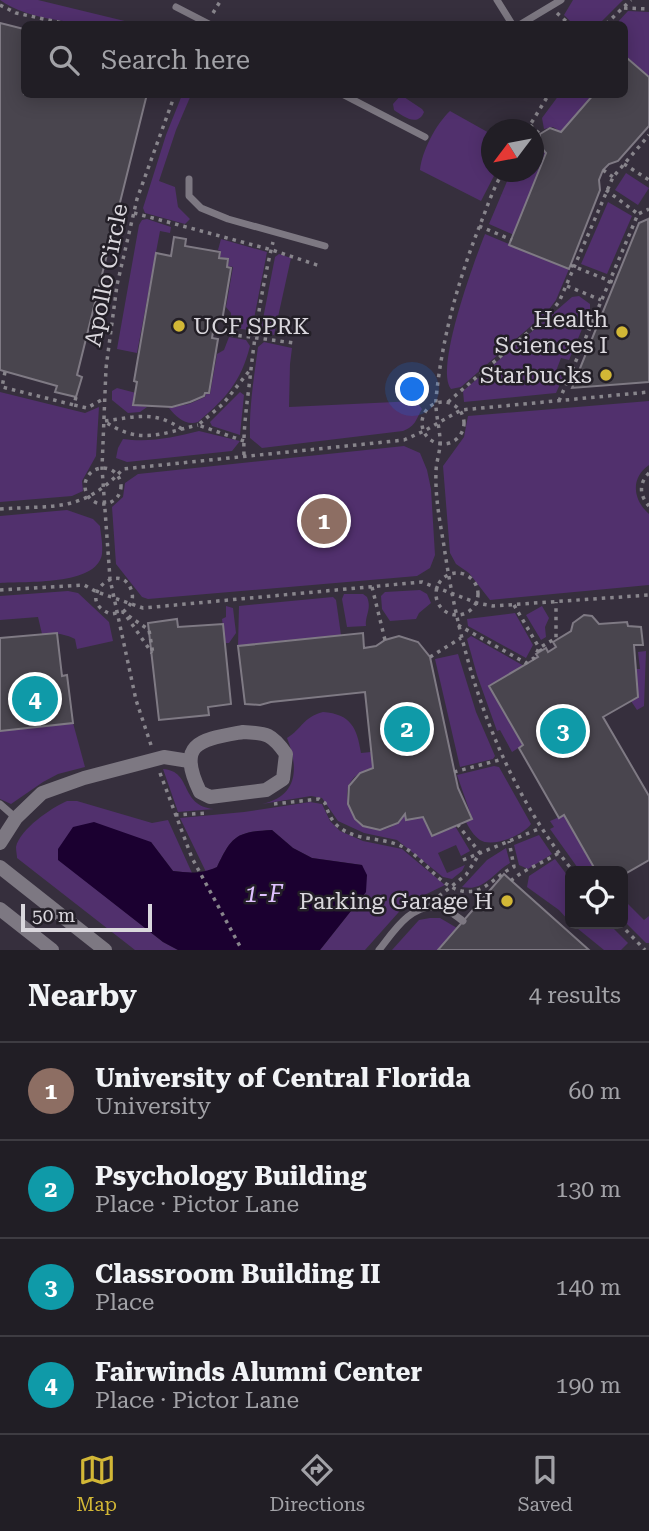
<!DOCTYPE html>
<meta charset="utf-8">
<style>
body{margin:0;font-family:"Roboto Serif",serif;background:#2d2b32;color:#f1f3f6}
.controls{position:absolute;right:21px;bottom:21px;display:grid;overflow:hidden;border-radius:10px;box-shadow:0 4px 18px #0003}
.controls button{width:63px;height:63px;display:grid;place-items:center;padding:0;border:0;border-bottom:2px solid #3e3c42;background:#211e25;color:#f1f3f6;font:35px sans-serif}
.compass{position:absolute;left:481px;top:119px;width:63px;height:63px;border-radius:50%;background:#211e25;box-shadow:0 4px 18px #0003;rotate:238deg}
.scale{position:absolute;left:21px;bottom:18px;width:131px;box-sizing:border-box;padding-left:7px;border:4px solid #dad7dd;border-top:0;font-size:19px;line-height:24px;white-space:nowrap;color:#dad7dd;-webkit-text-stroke:5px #231f27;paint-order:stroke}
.you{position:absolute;left:413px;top:390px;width:24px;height:24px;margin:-18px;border:5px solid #fff;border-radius:50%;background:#1a73e8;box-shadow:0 0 0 10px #1a73e833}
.badge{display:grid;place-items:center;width:46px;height:46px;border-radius:50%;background:#d2b736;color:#fff;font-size:23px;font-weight:700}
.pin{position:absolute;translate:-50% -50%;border:4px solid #fff;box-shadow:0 2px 7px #0006}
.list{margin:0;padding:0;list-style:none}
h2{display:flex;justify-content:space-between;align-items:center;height:91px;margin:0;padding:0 28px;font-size:30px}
h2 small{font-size:23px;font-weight:400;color:#a2a2a7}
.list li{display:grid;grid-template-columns:46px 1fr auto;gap:21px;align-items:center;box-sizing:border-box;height:98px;padding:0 28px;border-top:2px solid #3e3c42}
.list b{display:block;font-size:26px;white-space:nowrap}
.list p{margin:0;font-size:23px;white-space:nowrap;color:#a2a2a7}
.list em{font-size:23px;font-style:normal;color:#a2a2a7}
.icon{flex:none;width:38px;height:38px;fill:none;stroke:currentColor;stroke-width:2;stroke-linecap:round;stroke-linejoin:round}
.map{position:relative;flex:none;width:649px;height:950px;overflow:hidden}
.search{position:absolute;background:#211e25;box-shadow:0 4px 18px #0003;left:21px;right:21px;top:21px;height:77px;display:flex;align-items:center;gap:18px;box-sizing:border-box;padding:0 24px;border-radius:10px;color:#a2a2a7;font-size:26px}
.sheet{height:483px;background:#211e25}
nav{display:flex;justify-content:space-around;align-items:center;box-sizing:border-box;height:98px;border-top:2px solid #3e3c42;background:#211e25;font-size:19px;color:#a2a2a7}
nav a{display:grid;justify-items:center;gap:4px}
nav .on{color:#d2b736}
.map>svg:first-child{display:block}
</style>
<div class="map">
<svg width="649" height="950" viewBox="0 0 649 950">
<rect width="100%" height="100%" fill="#2c2831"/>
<path fill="#362f3d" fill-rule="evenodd" d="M0 0H649V950H0ZM24 24H624V94H24ZM491 130H534V172H491ZM570 871H623V924H570Z"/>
<g fill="#51306d">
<path d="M0 0H38L137 24C96 25 34 24 0 0Z"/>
<polygon points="573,0 623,0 599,24 573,24 564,15"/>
<polygon points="628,11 649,12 649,77 625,55 624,24 616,24"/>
<polygon points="182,95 191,95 176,130 159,181 175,187 178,207 190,219 185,224 145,213 143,208 166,135"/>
<path d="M401 95 422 109 424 112C418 127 404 117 394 110L393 104Z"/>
<polygon points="559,95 594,95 561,132 553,127 544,129 542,118"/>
<path d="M450 111 491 134V172H496L481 201 420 170C422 151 436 124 450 111Z"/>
<polygon points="534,139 539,139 540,147 546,153 514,235 489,224 511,172 534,172"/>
<polygon points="626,173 649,188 638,205 615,190"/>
<polygon points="608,202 632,216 607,274 581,264"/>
<polygon points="147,219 171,227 170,233 160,231 137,353 117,349 139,225 142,220"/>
<path d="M485 234 569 269 556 300 547 312 461 387 451 389C434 369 475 259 485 234Z"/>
<polygon points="221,239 267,252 253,324 248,330 230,327 231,313 226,307 233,267 228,266 229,259 220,257 221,251 218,250"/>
<polygon points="279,254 291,258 274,335 265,333 261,329 275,257"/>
<polygon points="579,296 590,304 590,310 569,360 561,358 556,371 564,375 556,393 464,402 463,391 572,297"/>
<path d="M229 337 246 340 250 346C241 382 226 398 198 422 186 426 176 417 169 408L189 404 205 397 206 394H210L217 354 224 350Z"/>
<path d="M264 342 292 348 290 364 289 407 416 401 422 409C416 419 416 426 403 431L262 448 250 438C249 407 254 377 258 347Z"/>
<polygon points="117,388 136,393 134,405 147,407 140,412 128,413 112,400 112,391"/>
<polygon points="0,392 85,413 99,407 96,456 82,481 83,491 72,496 0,502"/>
<polygon points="240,392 244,395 240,435 212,426 210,422"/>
<path d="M649 401V465C630 478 633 500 649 514V585L490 600 469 573 456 564 450 553 443 466 464 437 468 416Z"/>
<path d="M199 431 240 441 232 451 127 462 116 458 118 448 123 439C150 443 174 437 199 431Z"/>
<polygon points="404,446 420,453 427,470 431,489 435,555 430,568 417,576 148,599 142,597 116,564 112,507 123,497 125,483 138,474"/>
<path d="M67 510 93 519 100 526C101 535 103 545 102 554 97 586 25 581 0 583V516Z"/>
<polygon points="420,590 427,594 431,603 419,613 416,619 390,621 382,609 381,596 385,592"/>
<path d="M68 591 78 593 109 622 113 641 77 649 75 639C63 633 54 633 42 634L38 617 0 620V596Z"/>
<path d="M344 594H363L367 597C372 609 365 615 366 626L347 627 342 599Z"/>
<polygon points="333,597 336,600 341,635 238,646 239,606"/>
<polygon points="226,606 233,608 236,633 229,643 225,643 222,619 226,617"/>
<polygon points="542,606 549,618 545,627 546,637 541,640 526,615"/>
<polygon points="515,613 533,645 526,658 468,626 467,619"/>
<polygon points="471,636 524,666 490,686 523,745 512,752 500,730 497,731 477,675 467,639"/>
<polygon points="646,651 644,706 637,710 631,701 638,697 636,669 640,669 638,652"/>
<polygon points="458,654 476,712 495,756 493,759 460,767 435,659"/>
<path d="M323 712C351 714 357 728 361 753L371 752 373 768C314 781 370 864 405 814L407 820 423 817 432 836 455 826 470 851 461 856 456 845 438 853 447 873 465 865 462 871 452 879 443 877 397 840 364 833 338 821 322 798 311 796 262 804C298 796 299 768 287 738 302 729 303 717 323 712Z"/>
<polygon points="73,723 85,767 58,774 43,782 11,804 0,799 0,731"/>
<path d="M494 766 499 767 531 824C524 835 492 848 480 840 474 836 469 828 466 822L472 818 457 775Z"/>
<path d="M163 769C193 771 179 806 214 809L178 812Z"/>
<path d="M67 801H77L152 823 168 820 192 873 173 871 151 842 59 860 163 942 178 950H135L17 858C17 855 16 851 16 847 20 829 51 808 67 801Z"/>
<path d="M310 802 322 804 330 821 340 831 363 841 402 849 445 885 406 904 365 950H320L366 892 362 865 312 858 293 848 272 830C236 832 232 836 217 867L206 872 180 818 244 812Z"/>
<polygon points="564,815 596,871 580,871 550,829 554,827 550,821"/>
<polygon points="539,835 552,854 528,869 519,865 514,845"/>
<path d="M506 848 510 863C493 873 484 892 462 887L487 860Z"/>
<polygon points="555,859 570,879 570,922 559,910 527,887 529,876"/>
<polygon points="623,899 644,920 649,916 649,943 646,943 623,920"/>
<polygon points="430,918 440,918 457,928 438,950 392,950 419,920"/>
<polygon points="572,924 609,924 628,943 621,950 604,950"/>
</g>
<path fill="#1b0030" d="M94 822 151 842 173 871C189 873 202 874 217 867 232 836 236 832 272 830L293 848 312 858 362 865 367 875 366 892 320 950H178L163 942 58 860V849L73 827Z"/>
<g fill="#49454e" stroke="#7f7a84" stroke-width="2">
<polygon points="0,23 24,29 24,94 147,94 77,375 82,377 76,397 55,392 57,386 0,370"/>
<polygon points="627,58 649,77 649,126 618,161 609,164 603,170 599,180 600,190 569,269 509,245 546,153 539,145 540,134 550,128 561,132 594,94 624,94 624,60"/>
<polygon points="648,219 649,382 572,388 639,223"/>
<polygon points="174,237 186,239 185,246 220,252 219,258 228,259 227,267 231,268 222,321 215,320 212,338 218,339 209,393 205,393 204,396 190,402 172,407 133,405 137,382 134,381 156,253 171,256"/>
<polygon points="584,615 592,616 599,624 627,622 628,626 641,627 643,645 634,645 638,697 603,717 649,796 649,860 623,875 623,871 596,871 564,815 559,818 519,748 523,745 489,686 538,657 536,654 546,648 548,652 556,647 553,642 571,631 573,623"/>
<polygon points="177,619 178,627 223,624 231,704 208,707 209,715 159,720 148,623"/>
<polygon points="57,633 62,676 67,675 73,723 0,731 0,638"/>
<polygon points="363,633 364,648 376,646 385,640 399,636 418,642 430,657 458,788 472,819 432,836 423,817 406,820 405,814 398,823 380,830 363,826 355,819 348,804 349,786 360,773 373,768 365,692 271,702 260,705 245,704 238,646"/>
<polygon points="504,874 589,950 438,950"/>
</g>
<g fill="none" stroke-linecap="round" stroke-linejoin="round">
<g stroke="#88858c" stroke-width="3.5" stroke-dasharray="3.5 5" stroke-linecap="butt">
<polyline points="0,5 16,13 67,24"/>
<polyline points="624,8 649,9"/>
<polyline points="213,13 221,0"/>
<polyline points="557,13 569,24"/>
<polyline points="606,24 631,0"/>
<polyline points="530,125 540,134"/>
<polyline points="527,130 549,94"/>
<polyline points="624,164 649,180"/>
<polyline points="603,170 613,177"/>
<path d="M503 172C494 187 488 204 482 220 459 277 442 337 436 399 435 415 441 431 440 446 439 455 436 464 436 472 435 497 440 522 444 546 461 663 498 779 573 871"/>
<polyline points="606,190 638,214"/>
<polyline points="134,213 272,250 320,266"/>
<polyline points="479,226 512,240"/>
<polyline points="570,265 615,283"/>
<polyline points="567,286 601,300"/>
<polyline points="213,332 294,343"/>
<polyline points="5,372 2,387 74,405"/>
<polyline points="76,397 74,405 87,408 105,398"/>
<polyline points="559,401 638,214 649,209"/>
<circle cx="443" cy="423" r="21"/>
<polyline points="448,402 549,314 559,302 613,177 649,135"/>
<path d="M182 429C153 410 136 417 104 421 139 445 160 434 198 425"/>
<polyline points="244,441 198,425 223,404 250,370"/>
<path d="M244 455C243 429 247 404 250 378 255 332 262 287 273 242"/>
<circle cx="103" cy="486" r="18"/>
<path d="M649 473C639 483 639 495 649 506"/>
<path d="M0 509C55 505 82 513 123 469L404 440 424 431 461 410 649 392"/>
<circle cx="457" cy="594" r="21"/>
<polyline points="372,587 385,640"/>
<polyline points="0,590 84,585 97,592 143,608 422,582 477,603 493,606 649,595"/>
<polyline points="514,605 541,651"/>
<path d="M123 612C129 607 134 601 132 593 124 556 70 599 111 614L123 612 149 630 153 654"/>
<polyline points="127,617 152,653"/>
<polyline points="458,625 526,663 534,658 539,648 556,638 556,602"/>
<polyline points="430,657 461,638"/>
<polyline points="151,745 136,700 110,579 102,468 106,368 117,285 137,199 175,94"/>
<polyline points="454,772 503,759"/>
<polyline points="160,773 192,858 242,950"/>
<path d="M274 804 319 799 325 803C328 812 331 821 339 827 356 841 381 837 401 846 423 856 438 886 462 891 485 895 495 875 514 867L509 841"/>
<polyline points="175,815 207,813"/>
<polyline points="463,860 541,828"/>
<path d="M511 881C519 872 546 861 559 853"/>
<polyline points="439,896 466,875 480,853 458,825"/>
<polyline points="620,924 645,950"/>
</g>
<g stroke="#7d7882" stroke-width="7">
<polyline points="497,0 512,24"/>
<polyline points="176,7 209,24"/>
<polyline points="521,24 561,0"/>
<polyline points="342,94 425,137"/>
<polyline points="189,179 189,196 201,208 228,219 325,246"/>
<polyline points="0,804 16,818"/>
<path d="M379 950C394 931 411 903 439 907 447 908 456 916 463 921"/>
</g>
<g stroke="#7d7882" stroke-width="14">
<path d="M243 732C267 733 272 734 286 754L283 779 266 790 210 797 200 792C176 742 200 740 243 732Z"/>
<polyline points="0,843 16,818 42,793 84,778 164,757 189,761"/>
<polyline points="0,867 105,950"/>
<polyline points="0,909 52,950"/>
</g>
</g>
<g fill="#d2b736" stroke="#231f27" stroke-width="2.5">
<circle cx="179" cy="326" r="7"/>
<circle cx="622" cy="332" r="7"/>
<circle cx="606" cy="375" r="7"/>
<circle cx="507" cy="901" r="7"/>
</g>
<g text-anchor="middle" stroke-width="5" stroke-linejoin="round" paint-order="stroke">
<g font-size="23" fill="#dad7dd" stroke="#231f27">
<text transform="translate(106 275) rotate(-79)" y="8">Apollo Circle</text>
</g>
<g font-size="23" fill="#dad7dd" stroke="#231f27" text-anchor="end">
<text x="608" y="327">Health<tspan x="608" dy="26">Sciences I</tspan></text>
<text x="193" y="334" text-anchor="start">UCF SPRK</text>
<text x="592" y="383">Starbucks</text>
<text x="493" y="909">Parking Garage H</text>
</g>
<g font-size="24" font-style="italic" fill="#dfc1ff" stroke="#231f27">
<text x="264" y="902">1-F</text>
</g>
</g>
</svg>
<div class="controls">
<button><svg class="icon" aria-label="locate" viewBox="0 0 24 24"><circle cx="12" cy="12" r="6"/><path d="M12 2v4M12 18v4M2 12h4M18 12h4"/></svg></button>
</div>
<svg class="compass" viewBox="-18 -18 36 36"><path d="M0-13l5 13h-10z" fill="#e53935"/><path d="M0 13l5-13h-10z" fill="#a2a2a7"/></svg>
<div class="scale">50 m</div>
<div class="you"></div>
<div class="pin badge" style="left:324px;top:521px;background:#8d6e63">1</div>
<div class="pin badge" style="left:407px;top:729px;background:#0f9aa8">2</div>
<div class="pin badge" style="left:563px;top:731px;background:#0f9aa8">3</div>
<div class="pin badge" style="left:35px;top:699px;background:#0f9aa8">4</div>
<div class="search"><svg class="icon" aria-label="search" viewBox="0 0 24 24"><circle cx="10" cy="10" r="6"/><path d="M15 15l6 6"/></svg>Search here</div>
</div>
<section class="sheet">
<h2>Nearby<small>4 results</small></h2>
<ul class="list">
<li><span class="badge" style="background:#8d6e63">1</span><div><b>University of Central Florida</b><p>University</p></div><em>60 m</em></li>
<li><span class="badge" style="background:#0f9aa8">2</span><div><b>Psychology Building</b><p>Place · Pictor Lane</p></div><em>130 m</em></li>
<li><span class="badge" style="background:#0f9aa8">3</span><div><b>Classroom Building II</b><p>Place</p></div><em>140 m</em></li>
<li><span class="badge" style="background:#0f9aa8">4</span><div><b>Fairwinds Alumni Center</b><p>Place · Pictor Lane</p></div><em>190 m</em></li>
</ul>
</section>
<nav>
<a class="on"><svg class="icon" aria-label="map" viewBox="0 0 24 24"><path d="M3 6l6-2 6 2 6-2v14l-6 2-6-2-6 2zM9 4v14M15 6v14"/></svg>Map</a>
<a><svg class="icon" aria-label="directions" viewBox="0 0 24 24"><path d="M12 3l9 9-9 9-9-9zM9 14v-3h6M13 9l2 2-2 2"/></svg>Directions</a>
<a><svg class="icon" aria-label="saved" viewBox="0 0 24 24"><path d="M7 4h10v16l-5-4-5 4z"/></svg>Saved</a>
</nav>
